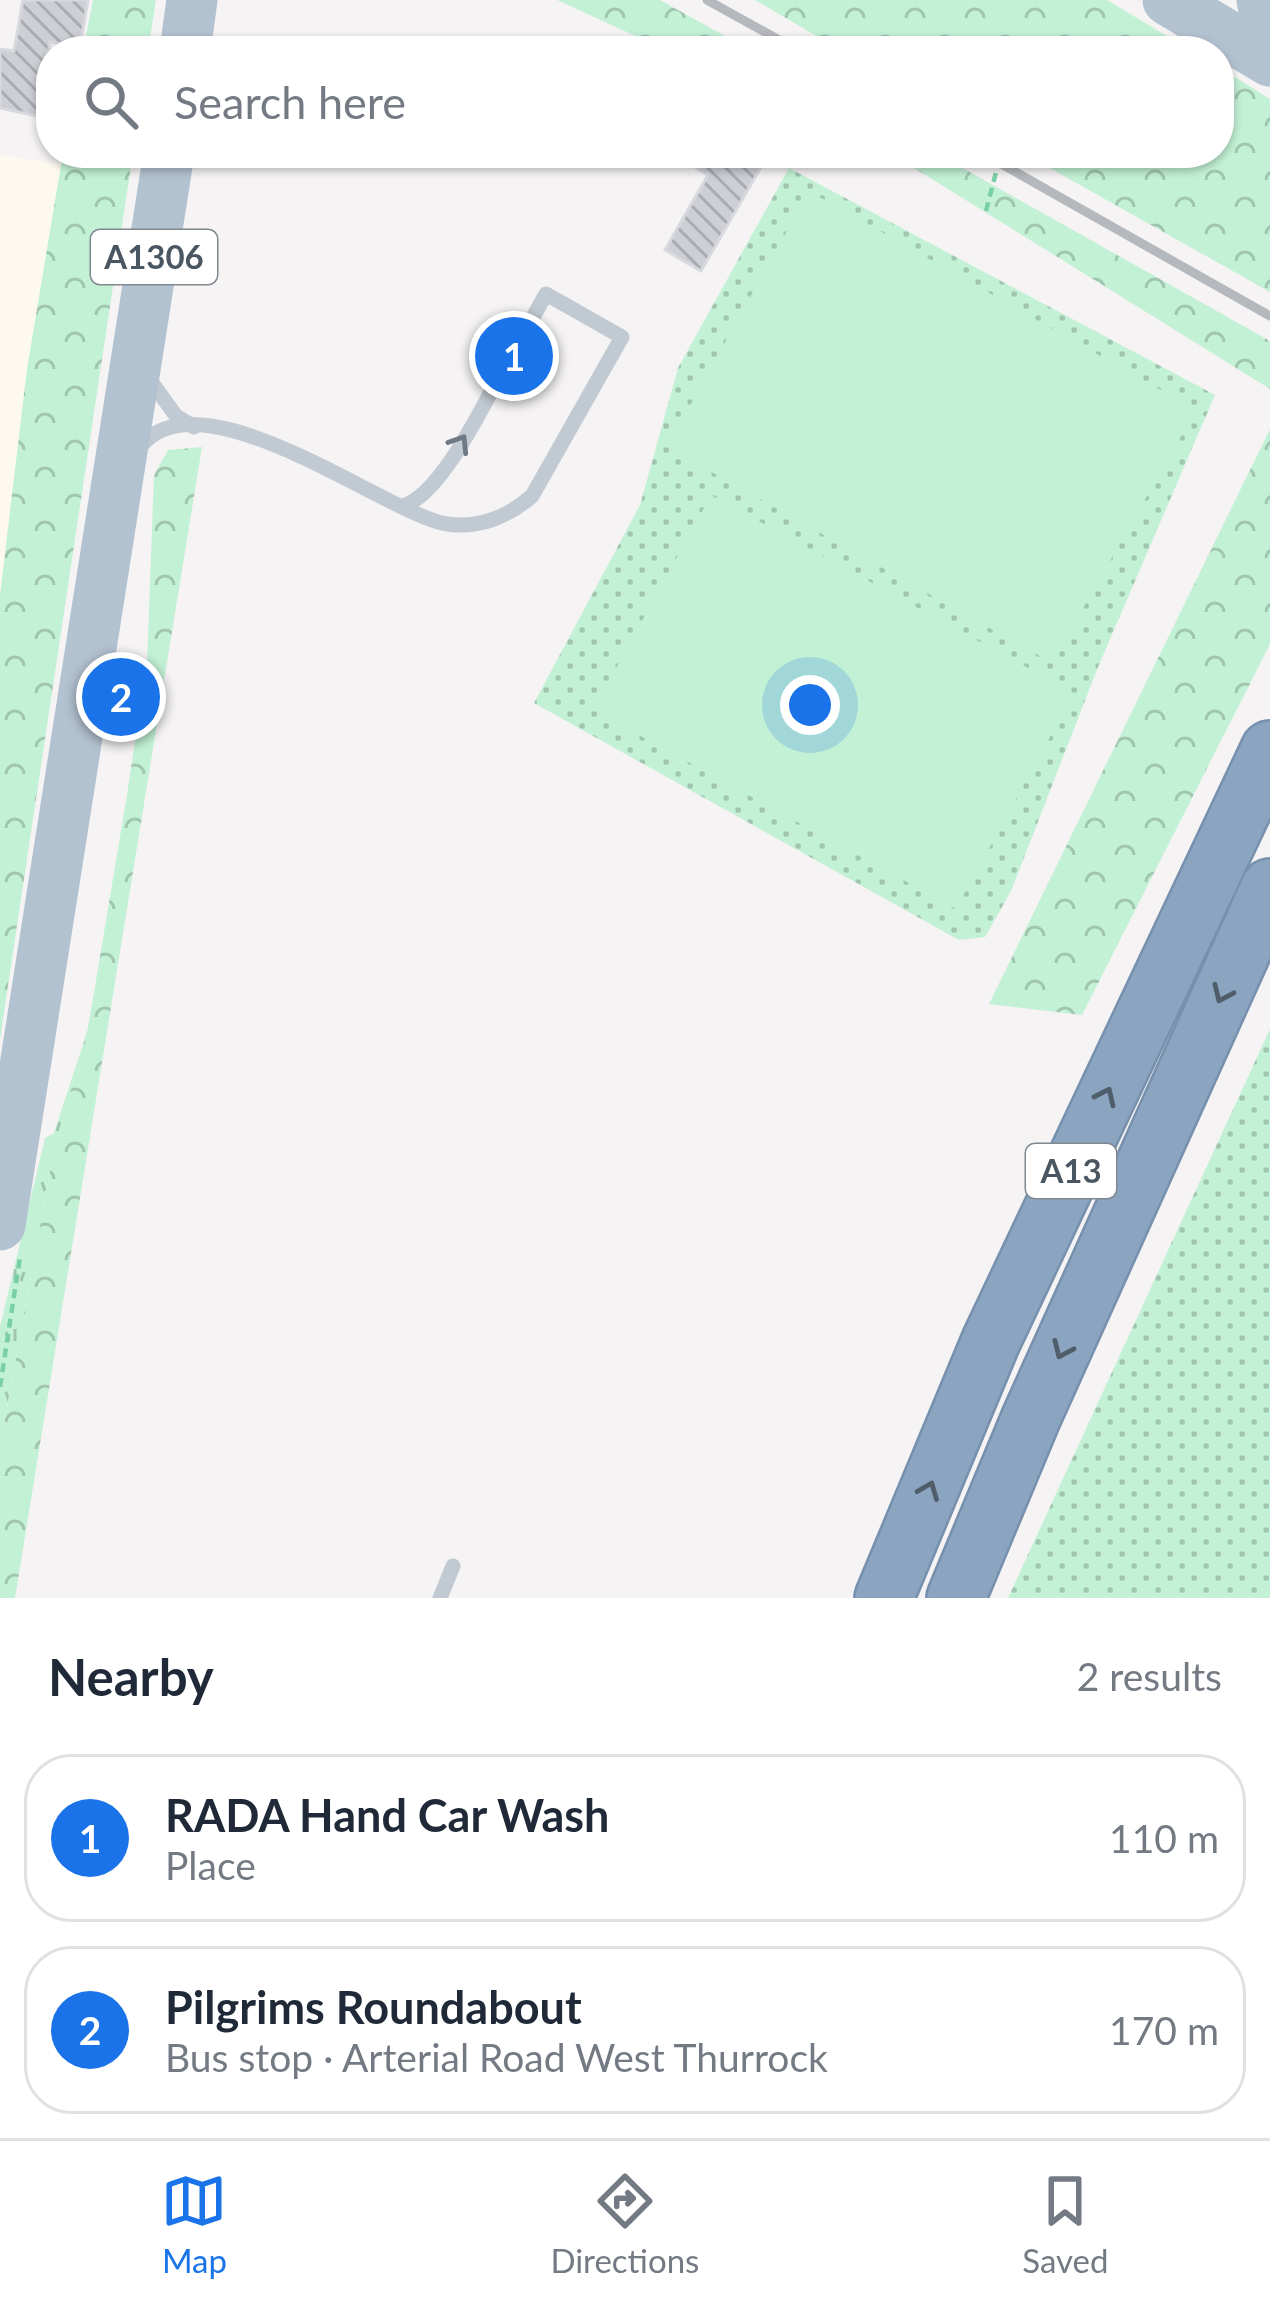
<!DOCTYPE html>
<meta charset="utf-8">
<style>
body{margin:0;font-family:Lato,sans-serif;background:#f6f6f7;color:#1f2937}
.you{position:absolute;left:810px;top:705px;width:42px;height:42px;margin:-30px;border:9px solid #fff;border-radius:50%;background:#1a73e8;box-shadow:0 0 0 18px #1a73e833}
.badge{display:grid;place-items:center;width:78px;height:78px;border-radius:50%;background:#1a73e8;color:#fff;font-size:39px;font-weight:700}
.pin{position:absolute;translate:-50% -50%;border:6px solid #fff;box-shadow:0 3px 12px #0006}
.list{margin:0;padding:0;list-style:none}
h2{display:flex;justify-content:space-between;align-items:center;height:156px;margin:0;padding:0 48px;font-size:51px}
h2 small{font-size:39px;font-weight:400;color:#747a83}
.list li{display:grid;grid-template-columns:78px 1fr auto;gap:36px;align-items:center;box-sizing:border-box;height:168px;margin:0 24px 24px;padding:0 24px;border:3px solid #e0e1e3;border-radius:48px}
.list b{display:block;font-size:45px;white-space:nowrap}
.list p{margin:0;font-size:39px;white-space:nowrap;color:#747a83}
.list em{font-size:39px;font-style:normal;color:#747a83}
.icon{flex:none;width:66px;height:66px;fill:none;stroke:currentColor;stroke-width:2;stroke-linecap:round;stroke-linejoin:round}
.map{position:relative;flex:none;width:1270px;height:1598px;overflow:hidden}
.search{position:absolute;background:#fff;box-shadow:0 3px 9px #0004;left:36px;right:36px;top:36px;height:132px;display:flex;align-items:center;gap:30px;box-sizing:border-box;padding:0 42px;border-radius:48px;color:#747a83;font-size:45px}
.sheet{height:540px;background:#fff}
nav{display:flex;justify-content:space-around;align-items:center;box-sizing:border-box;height:168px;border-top:3px solid #e0e1e3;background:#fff;font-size:33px;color:#747a83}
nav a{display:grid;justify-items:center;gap:6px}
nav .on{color:#1a73e8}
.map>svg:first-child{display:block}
</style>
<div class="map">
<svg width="1270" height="1598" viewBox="0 0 1270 1598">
<defs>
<pattern id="grass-tufts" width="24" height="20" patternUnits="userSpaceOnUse" patternTransform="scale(3)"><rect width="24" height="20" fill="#c3f1d5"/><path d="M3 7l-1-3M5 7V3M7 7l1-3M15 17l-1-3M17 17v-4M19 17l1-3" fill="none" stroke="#a0c6b0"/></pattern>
<pattern id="forest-crowns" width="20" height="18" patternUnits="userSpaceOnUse" patternTransform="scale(3)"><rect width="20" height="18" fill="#c3f1d5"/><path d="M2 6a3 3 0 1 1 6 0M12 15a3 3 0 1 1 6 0" fill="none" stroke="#a0c6b0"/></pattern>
<pattern id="park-dots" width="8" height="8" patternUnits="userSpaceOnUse" patternTransform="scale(3)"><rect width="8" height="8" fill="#c3f1d5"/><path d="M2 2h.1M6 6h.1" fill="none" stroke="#a0c6b0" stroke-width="1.8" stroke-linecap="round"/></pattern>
<pattern id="building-back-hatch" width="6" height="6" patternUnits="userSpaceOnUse" patternTransform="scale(3)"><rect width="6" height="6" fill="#cdcfd5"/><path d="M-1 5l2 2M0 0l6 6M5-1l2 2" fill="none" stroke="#a8abb0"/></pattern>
</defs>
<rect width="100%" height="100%" fill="#f5f3f3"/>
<polygon fill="#fdf9ef" points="0,155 114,172 0,979"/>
<polygon fill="url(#grass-tufts)" points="88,1029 53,1155 0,1446 0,1327 45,1138 54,1133"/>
<g fill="url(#forest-crowns)">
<polygon points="93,0 156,0 148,51 83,51"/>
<polygon points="557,0 660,0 752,51 668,51"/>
<polygon points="755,0 1107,0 1192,51 842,51"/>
<polygon points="1219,67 1270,99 1270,292 1023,153 1219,153"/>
<polygon points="63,153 133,153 0,1039 0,595 27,369"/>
<polygon points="890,153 936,153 1270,341 1270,389"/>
<polygon points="1270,429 1270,644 1082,1015 989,1004"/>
<polygon points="202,447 15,1598 0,1598 0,1446 53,1155 88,1028 126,801 147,664 154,475 168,450"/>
</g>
<g fill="url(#park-dots)">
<polygon points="789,168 1215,395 1098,667 1011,891 985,937 959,940 534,703 640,505 678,368"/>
<polygon points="1270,1029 1270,1598 1008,1598"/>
</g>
<g fill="#c3f1d5">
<polygon points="809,191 1196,410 1052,663 667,447"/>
<polygon points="711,495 1074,693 956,909 593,710"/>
</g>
<g fill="url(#building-back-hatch)" stroke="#d7d9de" stroke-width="3">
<polygon points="23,0 88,0 80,47 50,42 37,116 0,108 0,49 14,51"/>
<polygon points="705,153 769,153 701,271 665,250 708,175 697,169"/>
<polygon points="512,338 531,349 516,375 497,364"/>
</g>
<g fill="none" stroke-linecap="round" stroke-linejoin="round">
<g stroke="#7690ad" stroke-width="62">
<g id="highway">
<polyline points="884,1598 991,1341 1270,750"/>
<polyline points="956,1598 1031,1418 1270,888"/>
</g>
</g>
<polyline stroke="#7ad0a6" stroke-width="4.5" stroke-dasharray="9 6" stroke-linecap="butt" points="0,1387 20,1257"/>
<g stroke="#c1cad2" stroke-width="15">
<polyline points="148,377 176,416 194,427"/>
<path d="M135 455C188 360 388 516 447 524 479 529 509 516 532 496L622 337 546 294 519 342"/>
<path d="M403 506C442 494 484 403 504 368"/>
<polyline points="440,1598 453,1566"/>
</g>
<g stroke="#b3c2d1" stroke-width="51">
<polyline points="1168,0 1270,61"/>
<polyline points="1262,0 1270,40"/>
<polyline points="185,51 192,0"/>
<polyline points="0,1225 169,153"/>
</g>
<use href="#highway" stroke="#8ba5c1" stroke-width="57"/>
<g stroke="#b5b8bd" stroke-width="9">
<polyline points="707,0 799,51"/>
<polyline points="982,153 1270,316"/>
</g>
<polyline stroke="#7ad0a6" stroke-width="4.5" stroke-dasharray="9 6" stroke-linecap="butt" points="986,211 1001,153"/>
</g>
<defs><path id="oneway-chevron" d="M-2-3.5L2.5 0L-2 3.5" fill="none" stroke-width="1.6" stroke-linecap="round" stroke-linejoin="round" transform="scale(3)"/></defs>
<use stroke="#6e7983" href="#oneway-chevron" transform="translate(460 443) rotate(-58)"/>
<g stroke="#505e6b">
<use href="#oneway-chevron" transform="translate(1222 994) rotate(114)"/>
<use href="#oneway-chevron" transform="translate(1106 1096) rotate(-65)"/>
<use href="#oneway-chevron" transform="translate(1062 1350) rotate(114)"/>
<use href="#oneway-chevron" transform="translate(929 1490) rotate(-68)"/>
</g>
<g text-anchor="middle" stroke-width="9" stroke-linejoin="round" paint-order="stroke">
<g fill="#fff" stroke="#808990" stroke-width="3">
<rect x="91" y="230" width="126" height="54" rx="9"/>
<rect x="1026" y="1144" width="90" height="54" rx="9"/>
</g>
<g font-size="33" font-weight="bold" fill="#4a5661">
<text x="154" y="269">A1306</text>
<text x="1071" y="1183">A13</text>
</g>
</g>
</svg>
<div class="you"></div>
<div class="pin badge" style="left:514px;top:356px">1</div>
<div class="pin badge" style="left:121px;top:697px">2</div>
<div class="search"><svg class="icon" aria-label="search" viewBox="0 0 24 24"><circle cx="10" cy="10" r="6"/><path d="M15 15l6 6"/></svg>Search here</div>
</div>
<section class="sheet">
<h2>Nearby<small>2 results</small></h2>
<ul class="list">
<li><span class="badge">1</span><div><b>RADA Hand Car Wash</b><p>Place</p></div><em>110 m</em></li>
<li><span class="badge">2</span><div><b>Pilgrims Roundabout</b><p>Bus stop · Arterial Road West Thurrock</p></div><em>170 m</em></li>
</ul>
</section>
<nav>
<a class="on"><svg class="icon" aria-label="map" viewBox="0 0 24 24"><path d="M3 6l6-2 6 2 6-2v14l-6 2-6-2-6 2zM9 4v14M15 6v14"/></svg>Map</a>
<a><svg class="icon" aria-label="directions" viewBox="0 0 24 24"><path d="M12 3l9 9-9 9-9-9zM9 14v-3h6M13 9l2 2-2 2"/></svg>Directions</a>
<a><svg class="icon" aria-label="saved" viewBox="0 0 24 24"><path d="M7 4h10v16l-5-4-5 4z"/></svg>Saved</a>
</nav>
